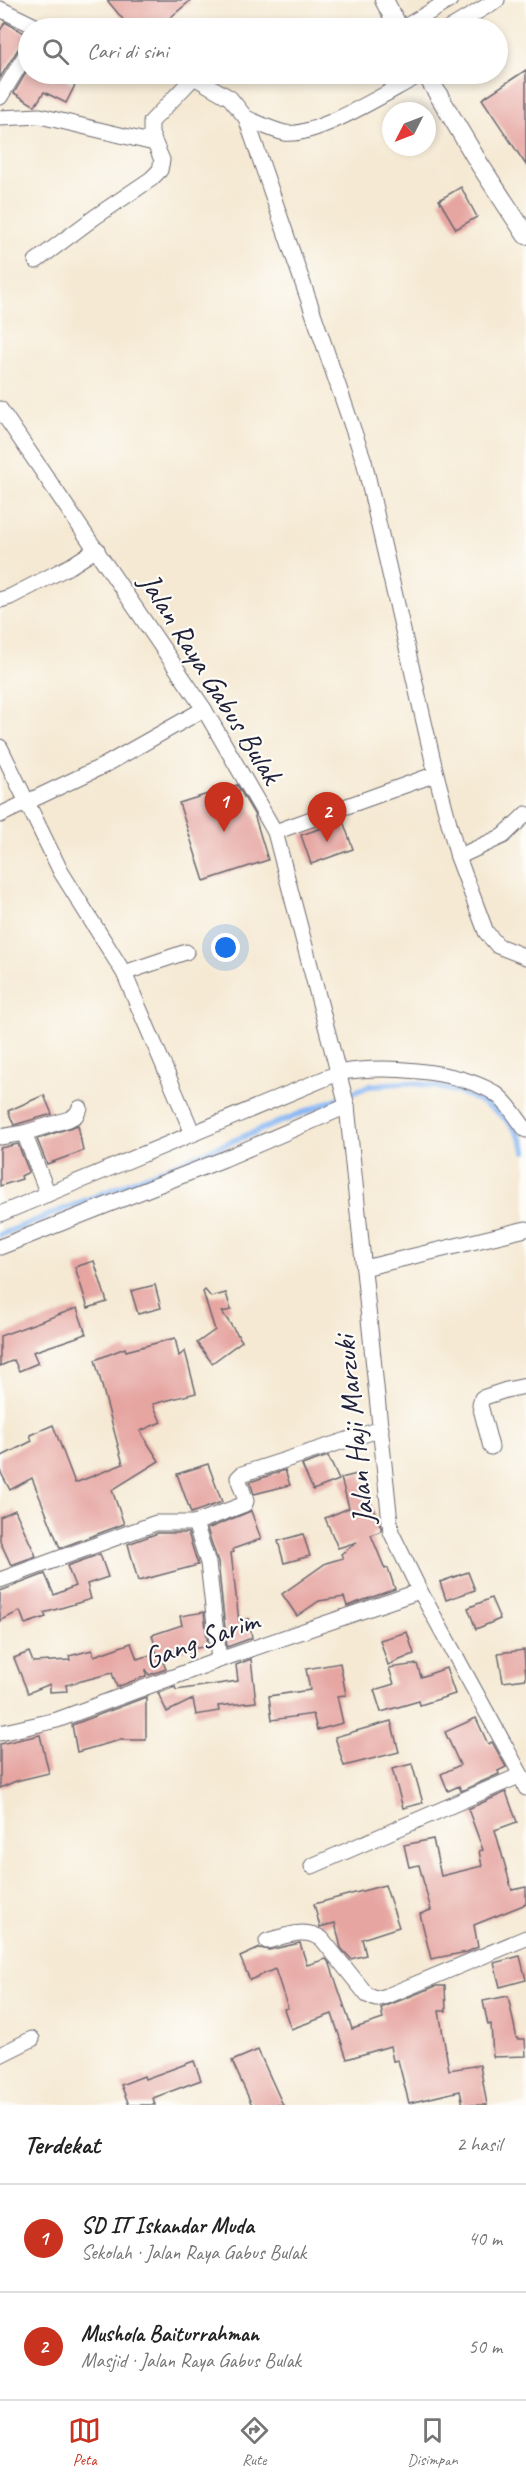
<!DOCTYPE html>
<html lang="id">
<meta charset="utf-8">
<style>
body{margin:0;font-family:Caveat,sans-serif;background:#f2f2f2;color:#222}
.compass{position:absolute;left:382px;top:102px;width:54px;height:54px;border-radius:50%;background:#fff;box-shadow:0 3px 9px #0003;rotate:228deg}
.you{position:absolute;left:226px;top:948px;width:21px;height:21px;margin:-15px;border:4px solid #fff;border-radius:50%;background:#1a73e8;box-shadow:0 0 0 9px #1a73e833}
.badge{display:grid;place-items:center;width:39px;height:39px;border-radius:50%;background:#c8321e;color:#fff;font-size:20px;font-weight:700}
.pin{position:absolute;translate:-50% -50px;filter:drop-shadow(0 2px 3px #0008)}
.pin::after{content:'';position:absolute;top:32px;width:21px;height:18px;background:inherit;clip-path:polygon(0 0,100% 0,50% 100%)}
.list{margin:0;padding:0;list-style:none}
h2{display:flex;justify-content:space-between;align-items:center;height:78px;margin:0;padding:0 24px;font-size:26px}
h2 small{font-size:20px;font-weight:400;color:#767676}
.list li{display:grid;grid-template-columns:39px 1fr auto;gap:18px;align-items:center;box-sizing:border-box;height:108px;padding:0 24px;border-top:2px solid #e0e0e0}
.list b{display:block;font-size:22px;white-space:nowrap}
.list p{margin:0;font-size:20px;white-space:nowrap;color:#767676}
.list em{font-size:20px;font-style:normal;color:#767676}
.icon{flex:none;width:33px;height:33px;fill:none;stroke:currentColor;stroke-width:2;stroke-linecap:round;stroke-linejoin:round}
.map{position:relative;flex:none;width:526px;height:2105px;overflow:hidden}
.search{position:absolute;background:#fff;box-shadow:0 3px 9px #0003;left:18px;right:18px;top:18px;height:66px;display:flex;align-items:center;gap:15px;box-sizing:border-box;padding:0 21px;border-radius:33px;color:#767676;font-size:22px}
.sheet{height:294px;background:#fff}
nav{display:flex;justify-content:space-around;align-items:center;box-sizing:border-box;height:84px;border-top:2px solid #e0e0e0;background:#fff;font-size:16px;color:#767676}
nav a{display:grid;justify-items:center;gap:3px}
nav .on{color:#c8321e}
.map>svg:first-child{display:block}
</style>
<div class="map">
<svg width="526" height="2105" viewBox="0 0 526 2105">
<rect width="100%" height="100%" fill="#fdfcf7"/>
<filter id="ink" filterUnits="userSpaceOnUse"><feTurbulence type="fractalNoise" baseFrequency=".0167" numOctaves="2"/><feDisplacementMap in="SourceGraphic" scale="12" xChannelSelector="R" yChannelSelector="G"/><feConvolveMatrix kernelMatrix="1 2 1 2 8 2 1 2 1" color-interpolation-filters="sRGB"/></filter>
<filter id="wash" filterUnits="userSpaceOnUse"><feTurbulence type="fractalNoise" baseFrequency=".008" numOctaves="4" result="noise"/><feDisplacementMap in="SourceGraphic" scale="24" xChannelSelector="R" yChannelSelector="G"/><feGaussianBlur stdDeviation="1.35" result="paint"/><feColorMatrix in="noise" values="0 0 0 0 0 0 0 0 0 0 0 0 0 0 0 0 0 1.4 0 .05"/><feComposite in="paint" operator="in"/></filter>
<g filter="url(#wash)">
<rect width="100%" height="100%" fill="#f5e9d3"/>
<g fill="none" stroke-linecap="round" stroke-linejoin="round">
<path stroke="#88b8f4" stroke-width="6" d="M0 1235 369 1086C383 1085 398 1082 411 1083 455 1087 511 1104 526 1151"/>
</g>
<g id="blocks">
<g fill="#e6a5a1">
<polygon points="107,0 191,0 158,28 130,28"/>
<polygon points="5,22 28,35 28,41 20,46 0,78 0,31"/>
<polygon points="28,69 28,74 53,74 75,85 66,103 44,92 35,106 14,93"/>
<polygon points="526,70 526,165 482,99"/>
<polygon points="461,187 477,217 456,229 439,200"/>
<polygon points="237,785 254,814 268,860 204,881 179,803"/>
<polygon points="343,821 353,849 311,864 301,835"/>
<polygon points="44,1095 52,1114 14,1125 8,1111"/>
<polygon points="78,1125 83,1151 47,1164 37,1139"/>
<polygon points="18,1144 29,1172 21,1176 22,1179 0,1186 0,1148"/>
<polygon points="94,1261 107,1302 88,1308 75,1267"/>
<polygon points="155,1285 161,1308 138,1314 131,1291"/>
<polygon points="205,1290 211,1297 226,1293 231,1310 222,1312 242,1341 212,1363 197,1343 215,1330 203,1292"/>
<polygon points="77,1308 86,1334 33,1352 38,1363 19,1371 14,1360 0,1366 0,1336"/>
<polygon points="175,1338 179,1356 185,1351 196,1393 153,1404 161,1422 140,1431 159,1461 112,1490 124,1524 60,1548 32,1478 10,1490 0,1471 0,1457 32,1441 30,1435 53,1425 75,1483 123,1464 95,1360 125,1348 126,1351"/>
<polygon points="328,1456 339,1480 313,1490 302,1465"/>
<polygon points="208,1464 222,1502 191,1513 177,1474"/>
<polygon points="285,1470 290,1485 254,1494 250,1482"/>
<polygon points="361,1473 369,1499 381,1527 381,1531 371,1535 385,1569 388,1568 395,1589 347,1606 344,1597 319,1601 297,1616 282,1594 326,1563 343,1558 341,1554 357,1542 338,1548 325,1518 349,1508 341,1478"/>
<polygon points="15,1510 36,1556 11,1565 0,1541 0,1517"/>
<polygon points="251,1511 261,1539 233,1549 234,1552 231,1553 239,1621 249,1619 252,1638 227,1647 218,1562 207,1529"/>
<polygon points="158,1533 188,1533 198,1565 138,1581 128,1544"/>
<polygon points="303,1534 310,1556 284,1563 278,1541"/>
<polygon points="100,1554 108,1577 87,1584 91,1599 44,1613 46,1617 25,1624 20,1611 0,1621 0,1591 45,1574 54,1595 75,1586 67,1566"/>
<polygon points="468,1572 475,1590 446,1600 440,1582"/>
<polygon points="491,1598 500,1619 476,1629 468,1608"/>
<polygon points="204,1612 208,1646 160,1655 166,1669 149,1675 146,1669 146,1676 117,1687 112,1673 66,1685 67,1691 50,1692 50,1684 28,1693 14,1658 29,1652 33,1662 70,1660 69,1656 92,1650 94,1656 131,1643 137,1659 157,1653 152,1635 182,1625 180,1616"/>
<polygon points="407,1632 414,1654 388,1665 380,1640"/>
<polygon points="524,1650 526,1679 503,1682 498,1653"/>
<polygon points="251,1659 256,1702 218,1706 219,1711 196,1715 193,1699 167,1712 158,1693 175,1687 176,1690 238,1681 236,1665"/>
<polygon points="340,1663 346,1695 337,1696 343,1723 317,1730 313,1714 272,1720 269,1696 310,1690 306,1669"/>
<polygon points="417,1664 421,1677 446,1668 455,1694 420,1705 419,1701 381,1712 374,1690 394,1684 389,1668"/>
<polygon points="146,1697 146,1740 120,1740 77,1752 72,1725"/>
<polygon points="476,1718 488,1744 492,1742 506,1767 498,1771 499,1774 461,1791 459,1786 448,1791 441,1774 460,1765 445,1732"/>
<polygon points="391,1721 399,1752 344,1766 335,1737"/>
<polygon points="40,1735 49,1773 16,1781 0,1788 0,1744"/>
<polygon points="412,1764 423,1803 403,1808 392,1769"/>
<polygon points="506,1792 517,1822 495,1830 512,1890 526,1887 526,1904 474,1925 478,1947 467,1952 431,1959 420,1914 431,1910 419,1865 409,1867 404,1845 433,1839 441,1876 482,1866 479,1851 483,1850 468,1809"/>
<polygon points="385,1885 399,1927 362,1939 366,1955 351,1959 341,1948 335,1923 320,1927 314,1904"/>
<polygon points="300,1943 307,1965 326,1959 330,1964 352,2029 383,2019 381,2008 436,1986 445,1986 446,2011 439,2011 449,2070 480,2065 487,2105 463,2105 460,2091 409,2103 398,2060 393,2061 390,2046 347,2059 332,2014 291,2029 284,2009 288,2008 275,1969 250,1980 240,1957 260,1948 269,1950"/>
<polygon points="520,1956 526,1980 500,1987 494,1963"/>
<polygon points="508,1996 517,2039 525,2039 526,2056 493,2057 491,2024 488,2025 483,2001"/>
<polygon points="258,2050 283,2105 252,2105 232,2061"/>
<polygon points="194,2061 201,2080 153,2098 155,2105 129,2105 121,2085 144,2076 145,2079"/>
</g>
</g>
</g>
<g filter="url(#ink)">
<use href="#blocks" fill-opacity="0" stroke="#6c6870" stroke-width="1.5"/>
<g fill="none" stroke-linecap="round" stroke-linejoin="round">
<g stroke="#6c6870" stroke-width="17">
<g id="minor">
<polyline points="0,9 39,28"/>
<polyline points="403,28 450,0"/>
<polyline points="450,28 497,0"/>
<polyline points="184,74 194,77 230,98 246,118 364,461 436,774 458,857 486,932 498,946 526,957"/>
<polyline points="0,97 28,51"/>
<polyline points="0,118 40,116 154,143"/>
<path d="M246 118C258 123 272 130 285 133 316 138 392 89 422 74"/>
<polyline points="36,261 95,217 151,179 160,170 162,160 151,134 151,122 194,77"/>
<polyline points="0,409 204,709 275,832 347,1106 391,1532 420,1591 521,1775 526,1788"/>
<polyline points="0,600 10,597 72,565 97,549"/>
<polyline points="0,747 61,872 124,973 193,1134"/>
<polyline points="0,815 105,765 204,709"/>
<polyline points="275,832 436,774"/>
<polyline points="458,857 503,836 526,814"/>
<polyline points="124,973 186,952"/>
<polyline points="24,1133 69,1119 76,1115 80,1108"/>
<polyline points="0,1137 24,1133 48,1194"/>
<path d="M0 1214 338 1073C381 1065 453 1069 493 1092 507 1101 516 1117 526 1130"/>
<polyline points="0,1247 224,1159 347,1106"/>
<polyline points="364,1268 526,1229"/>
<polyline points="491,1447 480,1405 482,1398 506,1390 526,1386"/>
<polyline points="0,1580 156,1523 195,1523"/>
<polyline points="219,1660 208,1563 195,1523 245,1504 246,1501 238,1478 242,1474 381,1429"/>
<polyline points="0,1733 57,1720 219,1660 420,1591"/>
<polyline points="312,1866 521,1775"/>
<path d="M267 1941C286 1936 304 1927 322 1939L367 1995 376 1999 387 1996 526 1938"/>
<polyline points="0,2055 32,2039"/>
</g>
</g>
<g stroke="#6c6870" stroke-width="20">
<g id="tertiary">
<polyline points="384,0 399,28"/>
<polyline points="426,74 480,165 526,235"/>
</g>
</g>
<use href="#minor" stroke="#fff" stroke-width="15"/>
<use href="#tertiary" stroke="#fff" stroke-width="18"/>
</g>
</g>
<g text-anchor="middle" stroke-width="4.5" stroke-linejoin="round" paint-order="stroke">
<g font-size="30" fill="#22223b" stroke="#fdfcf7">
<text transform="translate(211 678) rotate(58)" y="10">Jalan Raya Gabus Bulak</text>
<text transform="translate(354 1430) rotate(-96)" y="10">Jalan Haji Marzuki</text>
<text transform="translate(201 1639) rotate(-20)" y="10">Gang Sarim</text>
</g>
</g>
</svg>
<svg class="compass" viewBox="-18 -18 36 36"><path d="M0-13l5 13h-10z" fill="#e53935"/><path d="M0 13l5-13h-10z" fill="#767676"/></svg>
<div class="you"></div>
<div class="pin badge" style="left:224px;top:832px">1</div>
<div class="pin badge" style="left:327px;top:842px">2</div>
<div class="search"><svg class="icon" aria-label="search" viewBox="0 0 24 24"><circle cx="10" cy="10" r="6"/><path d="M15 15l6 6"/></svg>Cari di sini</div>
</div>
<section class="sheet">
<h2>Terdekat<small>2 hasil</small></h2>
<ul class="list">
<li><span class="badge">1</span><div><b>SD IT Iskandar Muda</b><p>Sekolah · Jalan Raya Gabus Bulak</p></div><em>40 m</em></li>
<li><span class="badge">2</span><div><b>Mushola Baiturrahman</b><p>Masjid · Jalan Raya Gabus Bulak</p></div><em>50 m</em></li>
</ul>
</section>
<nav>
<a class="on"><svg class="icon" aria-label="map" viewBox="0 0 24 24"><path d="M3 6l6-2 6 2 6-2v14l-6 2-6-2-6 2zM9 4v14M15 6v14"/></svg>Peta</a>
<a><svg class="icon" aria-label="directions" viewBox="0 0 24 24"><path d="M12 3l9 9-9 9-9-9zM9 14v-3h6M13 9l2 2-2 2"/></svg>Rute</a>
<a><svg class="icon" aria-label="saved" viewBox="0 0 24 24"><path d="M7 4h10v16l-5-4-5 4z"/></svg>Disimpan</a>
</nav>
